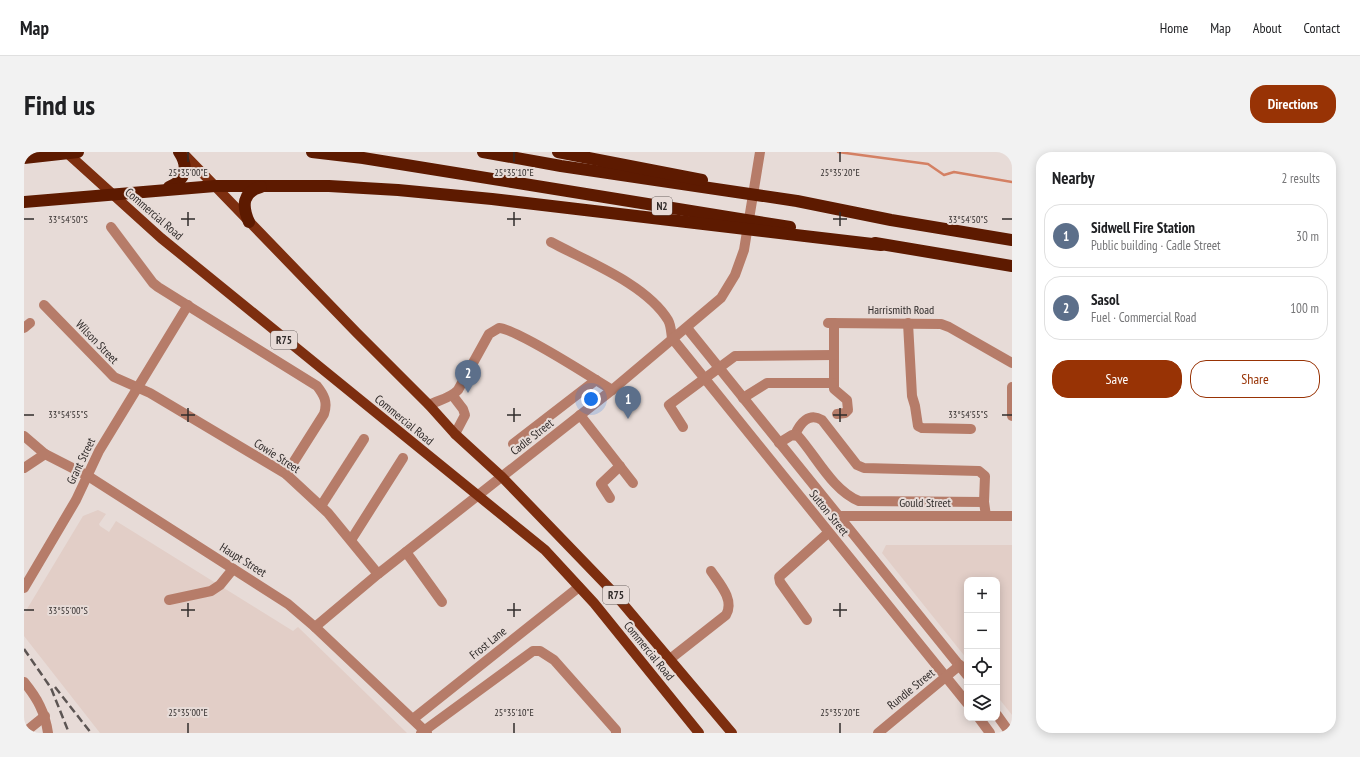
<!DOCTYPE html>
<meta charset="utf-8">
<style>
body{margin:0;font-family:"PT Sans Narrow",sans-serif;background:#f2f2f2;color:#202124}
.controls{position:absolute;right:12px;bottom:12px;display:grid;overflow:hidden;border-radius:8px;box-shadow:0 2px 10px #0003}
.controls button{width:36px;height:36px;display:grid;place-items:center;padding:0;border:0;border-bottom:1px solid #e0e0e0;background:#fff;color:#202124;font:20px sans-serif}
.you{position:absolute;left:567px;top:247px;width:14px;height:14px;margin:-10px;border:3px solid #fff;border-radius:50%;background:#1a73e8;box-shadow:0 0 0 6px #1a73e833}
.badge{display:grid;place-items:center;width:26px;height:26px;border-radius:50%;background:#983305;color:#fff;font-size:13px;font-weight:700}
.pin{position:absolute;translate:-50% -33px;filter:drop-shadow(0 1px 2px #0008)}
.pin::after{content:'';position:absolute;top:21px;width:14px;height:12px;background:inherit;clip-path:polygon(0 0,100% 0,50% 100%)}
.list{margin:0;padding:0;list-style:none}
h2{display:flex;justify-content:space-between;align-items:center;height:52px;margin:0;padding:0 16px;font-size:17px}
h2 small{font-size:13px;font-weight:400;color:#757577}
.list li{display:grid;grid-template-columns:26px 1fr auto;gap:12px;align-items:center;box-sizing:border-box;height:64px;margin:0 8px 8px;padding:0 8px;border:1px solid #e0e0e0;border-radius:16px}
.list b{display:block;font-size:15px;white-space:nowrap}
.list p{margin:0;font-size:13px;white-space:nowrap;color:#757577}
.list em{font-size:13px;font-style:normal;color:#757577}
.actions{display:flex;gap:8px;padding:12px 16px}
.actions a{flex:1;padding:9px 0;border:1px solid #983305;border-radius:16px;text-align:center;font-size:14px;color:#983305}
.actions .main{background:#983305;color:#fff}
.icon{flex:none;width:22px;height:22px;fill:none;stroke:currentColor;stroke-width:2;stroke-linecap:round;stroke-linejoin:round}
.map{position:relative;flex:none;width:988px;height:581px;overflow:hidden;border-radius:16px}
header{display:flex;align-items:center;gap:24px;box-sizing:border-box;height:56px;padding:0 20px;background:#fff;border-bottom:1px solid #e0e0e0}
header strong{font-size:19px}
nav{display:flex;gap:22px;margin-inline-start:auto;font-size:14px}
.intro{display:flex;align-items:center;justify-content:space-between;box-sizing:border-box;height:96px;padding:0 24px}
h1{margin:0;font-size:28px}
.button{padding:10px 18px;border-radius:16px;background:#983305;color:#fff;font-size:14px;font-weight:700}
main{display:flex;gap:24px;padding:0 24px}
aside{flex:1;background:#fff;border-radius:16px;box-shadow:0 2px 10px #0003}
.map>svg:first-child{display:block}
</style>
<header>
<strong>Map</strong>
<nav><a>Home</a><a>Map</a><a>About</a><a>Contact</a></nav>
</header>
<div class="intro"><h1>Find us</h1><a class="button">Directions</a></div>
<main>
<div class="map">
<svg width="988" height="581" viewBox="0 0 988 581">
<rect width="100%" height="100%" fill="#e7dbd7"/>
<g fill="#e2cec7">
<polygon points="74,358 82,362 75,372 76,374 85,380 92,369 269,479 274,475 383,581 76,581 0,484 0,462 59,364"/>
<polygon points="862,393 988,393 988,563 973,544 973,428 943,428 943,507 858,401"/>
</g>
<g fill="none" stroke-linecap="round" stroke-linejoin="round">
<polyline stroke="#d48063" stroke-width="2.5" points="814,0 904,12 920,23 930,20 988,30"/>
<g stroke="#b67c69" stroke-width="10">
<path d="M87 75 129 131 134 135 293 234C300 243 304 250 300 262L262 322"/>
<path d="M527 90C564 110 622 132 644 168 647 173 647 180 648 186L943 551"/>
<polyline points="20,153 90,225 126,241 262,322 304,361 354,422"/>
<polyline points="804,171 917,172 925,175 988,211"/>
<polyline points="810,171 810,237 823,248 824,258 821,261 813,262"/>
<polyline points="884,171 888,244 891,254 894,274 898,276 947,277"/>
<polyline points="0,176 6,171"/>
<polyline points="663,176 943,523"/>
<polyline points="429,244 439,257 441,263 431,282"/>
<polyline points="719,246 743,231 809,231"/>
<path d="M405 253C415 248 427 246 434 238L465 182 475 176C493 177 569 226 588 238"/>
<polyline points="556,263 609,331"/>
<polyline points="988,264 988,235"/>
<polyline points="659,275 645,253 711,204 810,203"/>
<path d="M771 283C776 271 785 260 798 268L833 313 840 316 955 319 961 324 960 350 962 364"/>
<polyline points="0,284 21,302 64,324 264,452 291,475 403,581"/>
<path d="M755 291 768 283 774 284C792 304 809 339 835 349L960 350"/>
<polyline points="489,292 572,228"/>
<polyline points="0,316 21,302"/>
<polyline points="586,346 577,332 596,314"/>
<polyline points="297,354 340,287"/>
<polyline points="813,364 988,364"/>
<polyline points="327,388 379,306"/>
<polyline points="382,400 418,450"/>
<polyline points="0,436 52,348 75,299 164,153"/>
<polyline points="145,448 187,439 196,433 209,417"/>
<polyline points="783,468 756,430 755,425 804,381"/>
<polyline points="291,475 354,422 588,238 697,146 711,123 720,98 736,0"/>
<path d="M646 507 702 463C711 448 695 431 687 419"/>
<path d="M0 530C13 546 21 560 24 581"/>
<polyline points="973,563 986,581"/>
<polyline points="955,566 966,581"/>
<polyline points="389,567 555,435"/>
<polyline points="0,581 21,564"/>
<polyline points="397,581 509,499 516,499 530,508 592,578 592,581"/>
<polyline points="854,581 936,513"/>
</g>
<g stroke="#7d2e0f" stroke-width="10">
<polyline points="42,0 137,86 521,398 570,451 675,581"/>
<polyline points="158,0 332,180 405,253 431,282 478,325 589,440 708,581"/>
</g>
<g stroke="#5d1a00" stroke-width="12">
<polyline points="288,0 339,6 766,75"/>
<polyline points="459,0 537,14 773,49 867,68 988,88"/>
<polyline points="534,0 678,28"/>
<polyline points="0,6 54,0"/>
<path d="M145 35C162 28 165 15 155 0"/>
<polyline points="0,50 191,34 305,34 374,38 468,47 857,93"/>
<path d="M225 70C218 54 218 40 237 35"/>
<polyline points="851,91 988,114"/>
</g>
<g stroke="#5c5553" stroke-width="2.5" stroke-dasharray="8 4" stroke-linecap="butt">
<polyline points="0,497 27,536 45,581"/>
<polyline points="31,535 67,581"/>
</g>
</g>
<path fill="none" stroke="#312c2b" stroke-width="1.5" d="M164 0V10M490 0V10M816 0V10M164 60V74M490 60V74M816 60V74M0 67H10M157 67H171M483 67H497M809 67H823M978 67H988M164 256V270M490 256V270M816 256V270M0 263H10M157 263H171M483 263H497M809 263H823M978 263H988M164 451V465M490 451V465M816 451V465M0 458H10M157 458H171M483 458H497M809 458H823M164 571V581M490 571V581M816 571V581"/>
<g text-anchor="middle" stroke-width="4" stroke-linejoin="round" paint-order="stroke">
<g fill="#e7dbd7" stroke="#68605f" stroke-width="1">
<rect x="628" y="45" width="20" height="18" rx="3"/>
<rect x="247" y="179" width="26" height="18" rx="3"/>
<rect x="579" y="434" width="26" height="18" rx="3"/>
</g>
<g font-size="11" font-weight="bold" fill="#312c2b">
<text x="638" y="58">N2</text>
<text x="260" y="192">R75</text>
<text x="592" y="447">R75</text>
</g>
<g font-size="12" fill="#312c2b" stroke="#e7dbd7">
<text transform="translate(130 62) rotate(41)" y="4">Commercial Road</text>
<text x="877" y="162">Harrismith Road</text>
<text transform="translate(73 190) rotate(46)" y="4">Wilson Street</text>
<text transform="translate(380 268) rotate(39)" y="4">Commercial Road</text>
<text transform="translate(508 285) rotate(-38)" y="4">Cadle Street</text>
<text transform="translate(253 304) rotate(33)" y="4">Cowie Street</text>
<text transform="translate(57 309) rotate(-64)" y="4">Grant Street</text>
<text x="901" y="355">Gould Street</text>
<text transform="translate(805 361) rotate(51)" y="4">Sutton Street</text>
<text transform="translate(219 408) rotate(32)" y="4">Haupt Street</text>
<text transform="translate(464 491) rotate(-39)" y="4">Frost Lane</text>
<text transform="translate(625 499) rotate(51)" y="4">Commercial Road</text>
<text transform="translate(887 537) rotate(-39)" y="4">Rundle Street</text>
</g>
</g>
<g font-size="10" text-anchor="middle" fill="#312c2b" stroke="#e7dbd7" stroke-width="4" stroke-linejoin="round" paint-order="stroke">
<text x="164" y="24">25°35'00"E</text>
<text x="490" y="24">25°35'10"E</text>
<text x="816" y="24">25°35'20"E</text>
<text x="44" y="71">33°54'50"S</text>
<text x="944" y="71">33°54'50"S</text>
<text x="44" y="266">33°54'55"S</text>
<text x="944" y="266">33°54'55"S</text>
<text x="44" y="462">33°55'00"S</text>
<text x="164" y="564">25°35'00"E</text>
<text x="490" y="564">25°35'10"E</text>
<text x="816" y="564">25°35'20"E</text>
</g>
</svg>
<div class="controls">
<button>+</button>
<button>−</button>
<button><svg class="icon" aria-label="locate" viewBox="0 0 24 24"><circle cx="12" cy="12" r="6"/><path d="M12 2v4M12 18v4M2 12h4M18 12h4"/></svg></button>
<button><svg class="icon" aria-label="layers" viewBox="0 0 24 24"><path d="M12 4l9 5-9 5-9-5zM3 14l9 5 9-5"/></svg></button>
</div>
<div class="you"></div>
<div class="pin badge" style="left:604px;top:267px;background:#5c6f8a">1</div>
<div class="pin badge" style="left:444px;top:241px;background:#5c6f8a">2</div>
</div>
<aside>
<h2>Nearby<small>2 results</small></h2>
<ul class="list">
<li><span class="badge" style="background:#5c6f8a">1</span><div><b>Sidwell Fire Station</b><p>Public building · Cadle Street</p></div><em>30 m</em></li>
<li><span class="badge" style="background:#5c6f8a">2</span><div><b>Sasol</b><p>Fuel · Commercial Road</p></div><em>100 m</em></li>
</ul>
<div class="actions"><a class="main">Save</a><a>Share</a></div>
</aside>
</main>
